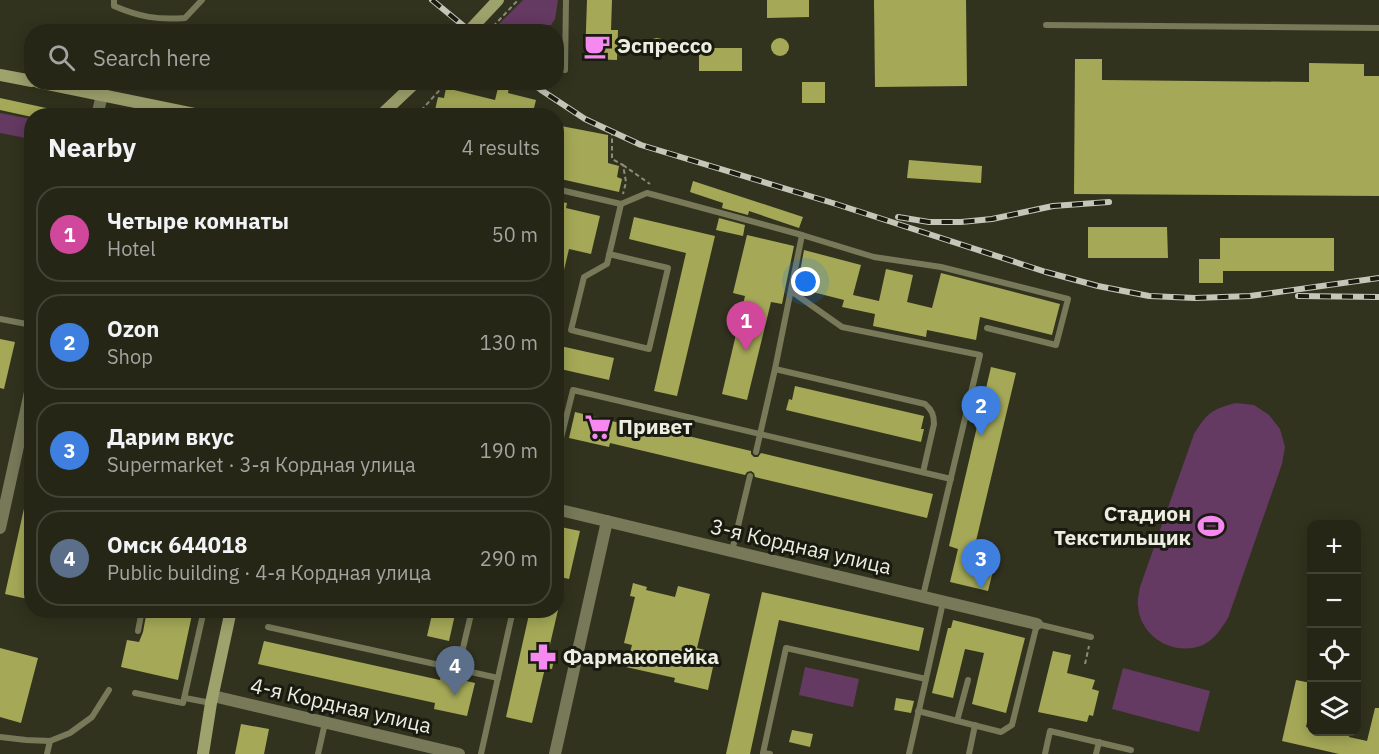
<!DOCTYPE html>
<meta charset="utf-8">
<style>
body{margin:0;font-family:"IBM Plex Sans",sans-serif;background:#323223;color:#f1f3f6}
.controls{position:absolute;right:18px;bottom:18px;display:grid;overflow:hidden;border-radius:12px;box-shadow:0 3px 15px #0003}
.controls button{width:54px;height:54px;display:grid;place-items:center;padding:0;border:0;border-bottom:2px solid #424335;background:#262616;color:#f1f3f6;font:30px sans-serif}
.you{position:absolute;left:806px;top:282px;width:21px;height:21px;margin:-15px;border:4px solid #fff;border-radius:50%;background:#1a73e8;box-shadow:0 0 0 9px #1a73e833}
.badge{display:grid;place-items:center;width:39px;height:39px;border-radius:50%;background:#f589ef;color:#fff;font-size:20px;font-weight:700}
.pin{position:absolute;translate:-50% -50px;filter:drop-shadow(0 2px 3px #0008)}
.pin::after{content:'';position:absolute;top:32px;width:21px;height:18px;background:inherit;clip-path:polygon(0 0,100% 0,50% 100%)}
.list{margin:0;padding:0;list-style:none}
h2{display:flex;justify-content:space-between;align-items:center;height:78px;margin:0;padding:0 24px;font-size:26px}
h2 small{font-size:20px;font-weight:400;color:#a4a5a1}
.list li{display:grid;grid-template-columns:39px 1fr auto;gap:18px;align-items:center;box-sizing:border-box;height:96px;margin:0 12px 12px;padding:0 12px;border:2px solid #424335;border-radius:24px}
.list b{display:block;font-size:22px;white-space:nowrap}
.list p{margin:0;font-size:20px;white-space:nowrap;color:#a4a5a1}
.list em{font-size:20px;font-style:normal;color:#a4a5a1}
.icon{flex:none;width:33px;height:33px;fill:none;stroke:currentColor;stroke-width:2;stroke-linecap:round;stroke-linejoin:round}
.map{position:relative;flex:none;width:1379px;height:754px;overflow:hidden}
.search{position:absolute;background:#262616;box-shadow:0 3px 15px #0003;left:24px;top:24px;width:540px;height:66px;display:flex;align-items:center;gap:15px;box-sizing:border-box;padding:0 21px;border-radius:24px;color:#a4a5a1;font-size:22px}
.panel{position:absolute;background:#262616;box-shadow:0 3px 15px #0003;left:24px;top:108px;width:540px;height:510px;border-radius:24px}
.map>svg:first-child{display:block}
</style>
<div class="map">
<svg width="1379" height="754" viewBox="0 0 1379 754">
<rect width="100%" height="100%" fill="#32331e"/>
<g fill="#643962">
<polygon points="523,0 558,0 555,19 551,25 531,26 529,31 492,31"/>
<polygon points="0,113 31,119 31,139 0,133"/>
<path d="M1236 403 1254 405 1269 415 1280 429 1285 447 1282 464 1228 618C1221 629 1215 639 1203 645 1174 657 1140 637 1138 606 1137 600 1139 593 1140 587L1194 434C1207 413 1212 409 1236 403Z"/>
<polygon points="805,667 859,679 853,707 799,695"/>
<polygon points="1123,668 1210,691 1199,732 1112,709"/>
</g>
<g fill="#a5a957">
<polygon points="587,0 612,0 611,30 618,30 617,60 585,59"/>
<polygon points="767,0 809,0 809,17 767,18"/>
<polygon points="874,0 966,0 967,86 875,87"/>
<circle cx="780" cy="47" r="9"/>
<circle cx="657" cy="47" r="9"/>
<rect x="699" y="48" width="43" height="23"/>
<polygon points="1075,59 1102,59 1102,80 1309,82 1309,63 1364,64 1364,76 1379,76 1379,196 1074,194"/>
<rect x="802" y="82" width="23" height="21"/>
<polygon points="499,84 509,87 508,93 536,100 532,116 458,116 435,110 438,97 444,98 446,88 495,100"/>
<polygon points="0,98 60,111 59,116 32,116 32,117 0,110"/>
<polygon points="556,125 608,135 608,163 619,166 617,177 622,179 619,192 556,178"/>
<polygon points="909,160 982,166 981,183 907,178"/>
<polygon points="693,181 803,217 799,228 749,211 748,215 722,208 723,203 690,192"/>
<polygon points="556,201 567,203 566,208 600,216 591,254 569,249 560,287 556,287"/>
<polygon points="634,217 715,236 677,396 654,391 686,253 629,239"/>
<polygon points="719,218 745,225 743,236 716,230"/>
<polygon points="1088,227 1167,227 1168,258 1088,258"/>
<polygon points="747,235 794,246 782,304 771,302 747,400 722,394 745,296 733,293"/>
<polygon points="1220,238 1334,238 1334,271 1223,271 1223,283 1199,283 1199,259 1220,259"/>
<polygon points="804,250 861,265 853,295 879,301 886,269 913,275 907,302 932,308 941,273 1060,304 1052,335 980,317 976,340 927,330 926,337 873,326 875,314 842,307 844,300 797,288"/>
<polygon points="0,339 15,342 4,389 0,388"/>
<polygon points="556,345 614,358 609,380 556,368"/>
<polygon points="991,367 1016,373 971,562 994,567 988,591 950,582 958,549 949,546"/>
<polygon points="795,386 924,416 921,429 924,429 921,442 786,410 789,399 792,400"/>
<polygon points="575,412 620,423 621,420 751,451 751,454 754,457 758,457 761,453 933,494 927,518 755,477 754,473 751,471 747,472 745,475 610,443 609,447 569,438"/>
<polygon points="27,495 32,496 32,600 5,594"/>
<polygon points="556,526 580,531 569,579 556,576"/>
<polygon points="633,583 647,587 646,590 675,597 678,586 710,594 697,648 716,653 708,690 674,682 675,678 626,667 632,645 624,643 635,597 630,596"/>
<polygon points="762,592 924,628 919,651 779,620 750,754 726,754"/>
<polygon points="147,610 193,610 178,680 121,667 127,640 139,642 143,632"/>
<polygon points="433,610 456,610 449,641 427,636"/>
<polygon points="530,610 558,610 548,653 555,655 552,669 545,668 532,723 506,717"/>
<polygon points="953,620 1025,638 1006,713 972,704 984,653 965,649 953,698 932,693 948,628 951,628"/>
<polygon points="264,641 440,680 441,675 475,683 467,716 434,709 435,703 258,664"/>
<polygon points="0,648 38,658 21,723 0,717"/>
<polygon points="1053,651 1071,655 1067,673 1095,680 1092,689 1099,691 1093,716 1089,715 1087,722 1038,712"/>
<polygon points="1296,680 1311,683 1311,703 1306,727 1311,729 1311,732 1350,732 1349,737 1367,741 1375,708 1379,708 1379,754 1339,754 1282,741"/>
<polygon points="896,698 914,701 911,713 894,710"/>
<polygon points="241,724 269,729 264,754 235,754"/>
<polygon points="792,730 813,734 810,747 789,742"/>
</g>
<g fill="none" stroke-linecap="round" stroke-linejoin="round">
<g stroke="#8b8c7b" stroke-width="2" stroke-dasharray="4.5 3" stroke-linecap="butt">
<polyline points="488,32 518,0"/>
<polyline points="416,116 447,82"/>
<polyline points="612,131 612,159 623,165 626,182 623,194"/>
<polyline points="623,165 650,184"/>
<polyline points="1085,664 1089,646"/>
</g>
<g stroke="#777959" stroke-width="6">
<path d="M114 0V6C140 17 157 20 185 18L202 0"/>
<polyline points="1046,25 1379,28"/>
<polyline points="565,70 566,0"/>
<polyline points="556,189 621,204 647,193 802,235 874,257 941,267 1068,299 1056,345 987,328"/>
<polyline points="609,254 668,268 649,349 571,330 584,277 607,264 621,204"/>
<polyline points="791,291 842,327 980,355 923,596"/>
<polyline points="0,319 32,325"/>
<polyline points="775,369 802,235"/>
<path d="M756 452 775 369 925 404C932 410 934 415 934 424L923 472"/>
<polyline points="556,458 573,390 951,479"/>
<polyline points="732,551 750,476"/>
<polyline points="268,627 498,678"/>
<polyline points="138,631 142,610"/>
<polyline points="458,669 472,610"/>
<polyline points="135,693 183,703 204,610"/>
<polyline points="185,698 211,703"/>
<polyline points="918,711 1001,732 1012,725 1037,624 1091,637"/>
<polyline points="957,721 968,680"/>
<polyline points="0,737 26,740 50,741 70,733 92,717 109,690"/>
<polyline points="47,754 50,741"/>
<polyline points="318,754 325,723"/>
<polyline points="481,754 513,610"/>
<polyline points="770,754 763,753 786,648 926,679 943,602"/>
<polyline points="909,754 926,679"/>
<polyline points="969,754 975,725"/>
<polyline points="1045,754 1050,731 1131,750"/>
<polyline points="1096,754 1099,742"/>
</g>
<g stroke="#777959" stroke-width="12">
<polyline points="97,116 102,95"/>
<polyline points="556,509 1037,624"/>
<polyline points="0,528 32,383"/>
<polyline points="213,696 459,754"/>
<polyline points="555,754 607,521"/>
</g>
<g stroke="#9ea26d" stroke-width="12">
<polyline points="468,32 498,0"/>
<polyline points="0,75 32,81"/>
<polyline points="38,82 204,116"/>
<polyline points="380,116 416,82"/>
<polyline points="203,754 211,703 231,610"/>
</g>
<g stroke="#c5c6b8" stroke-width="6">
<g id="rail">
<polyline points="432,0 471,32"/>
<polyline points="531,82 541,90 585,119 641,145 836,204 1046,272 1098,286 1149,296 1195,298 1250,296 1379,278"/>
<polyline points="898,217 929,222 961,222 992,219 1053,206 1109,202"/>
<polyline points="1298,296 1379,297"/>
</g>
</g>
<use href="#rail" stroke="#191a10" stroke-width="4" stroke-dasharray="11" stroke-linecap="butt"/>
</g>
<defs>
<g id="cafe-bare" transform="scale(2.07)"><path d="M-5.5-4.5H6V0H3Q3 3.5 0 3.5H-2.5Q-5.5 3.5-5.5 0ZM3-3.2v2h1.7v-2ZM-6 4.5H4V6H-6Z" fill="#f589ef" stroke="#191a10" stroke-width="2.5" paint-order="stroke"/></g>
<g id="supermarket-bare" transform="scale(2.07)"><path d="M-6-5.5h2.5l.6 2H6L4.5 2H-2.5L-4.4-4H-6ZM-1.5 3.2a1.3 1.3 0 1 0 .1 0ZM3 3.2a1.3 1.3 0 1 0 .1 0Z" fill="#f589ef" stroke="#191a10" stroke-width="2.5" paint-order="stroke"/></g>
<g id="stadium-bare" transform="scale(2.07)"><path d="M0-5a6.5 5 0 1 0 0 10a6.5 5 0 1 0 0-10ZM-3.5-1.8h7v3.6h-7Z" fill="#f589ef" stroke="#191a10" stroke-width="2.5" paint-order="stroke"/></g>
<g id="pharmacy-bare" transform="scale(2.07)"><path d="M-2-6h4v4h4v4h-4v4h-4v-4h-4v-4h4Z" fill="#f589ef" stroke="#191a10" stroke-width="2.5" paint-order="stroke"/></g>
</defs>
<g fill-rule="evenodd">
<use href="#cafe-bare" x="597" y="46"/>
<use href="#supermarket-bare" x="598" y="427"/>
<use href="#stadium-bare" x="1211" y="526"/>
<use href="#pharmacy-bare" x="543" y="657"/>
</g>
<g text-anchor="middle" stroke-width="6" stroke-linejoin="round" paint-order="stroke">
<g font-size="21" font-weight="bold" fill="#edeee1" stroke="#191a10" text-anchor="start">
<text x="617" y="53">Эспрессо</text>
<text x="618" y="434">Привет</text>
<text x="1191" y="521" text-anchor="end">Стадион<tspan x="1191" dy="24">Текстильщик</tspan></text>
<text x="563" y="664">Фармакопейка</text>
</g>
<g font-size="21" fill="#edeee1" stroke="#191a10">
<text transform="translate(801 547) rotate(13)" y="7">3-я Кордная улица</text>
<text transform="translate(341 706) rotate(13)" y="7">4-я Кордная улица</text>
</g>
</g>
</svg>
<div class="controls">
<button>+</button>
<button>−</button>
<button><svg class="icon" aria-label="locate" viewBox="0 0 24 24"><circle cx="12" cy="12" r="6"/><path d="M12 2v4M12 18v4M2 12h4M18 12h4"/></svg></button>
<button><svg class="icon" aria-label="layers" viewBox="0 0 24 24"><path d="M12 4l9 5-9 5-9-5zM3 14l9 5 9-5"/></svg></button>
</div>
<div class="you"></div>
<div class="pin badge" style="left:746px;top:351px;background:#d1479c">1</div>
<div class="pin badge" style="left:981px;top:436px;background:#3f7fe0">2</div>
<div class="pin badge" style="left:981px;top:589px;background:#3f7fe0">3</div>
<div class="pin badge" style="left:455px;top:696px;background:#5c6f8a">4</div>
<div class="search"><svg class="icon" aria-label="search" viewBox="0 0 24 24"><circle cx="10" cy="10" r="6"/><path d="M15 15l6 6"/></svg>Search here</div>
<section class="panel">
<h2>Nearby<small>4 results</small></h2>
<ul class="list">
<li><span class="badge" style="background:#d1479c">1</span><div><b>Четыре комнаты</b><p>Hotel</p></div><em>50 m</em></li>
<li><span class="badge" style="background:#3f7fe0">2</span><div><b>Ozon</b><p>Shop</p></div><em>130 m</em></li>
<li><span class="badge" style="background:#3f7fe0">3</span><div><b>Дарим вкус</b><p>Supermarket · 3-я Кордная улица</p></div><em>190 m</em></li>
<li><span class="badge" style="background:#5c6f8a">4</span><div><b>Омск 644018</b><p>Public building · 4-я Кордная улица</p></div><em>290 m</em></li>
</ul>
</section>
</div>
